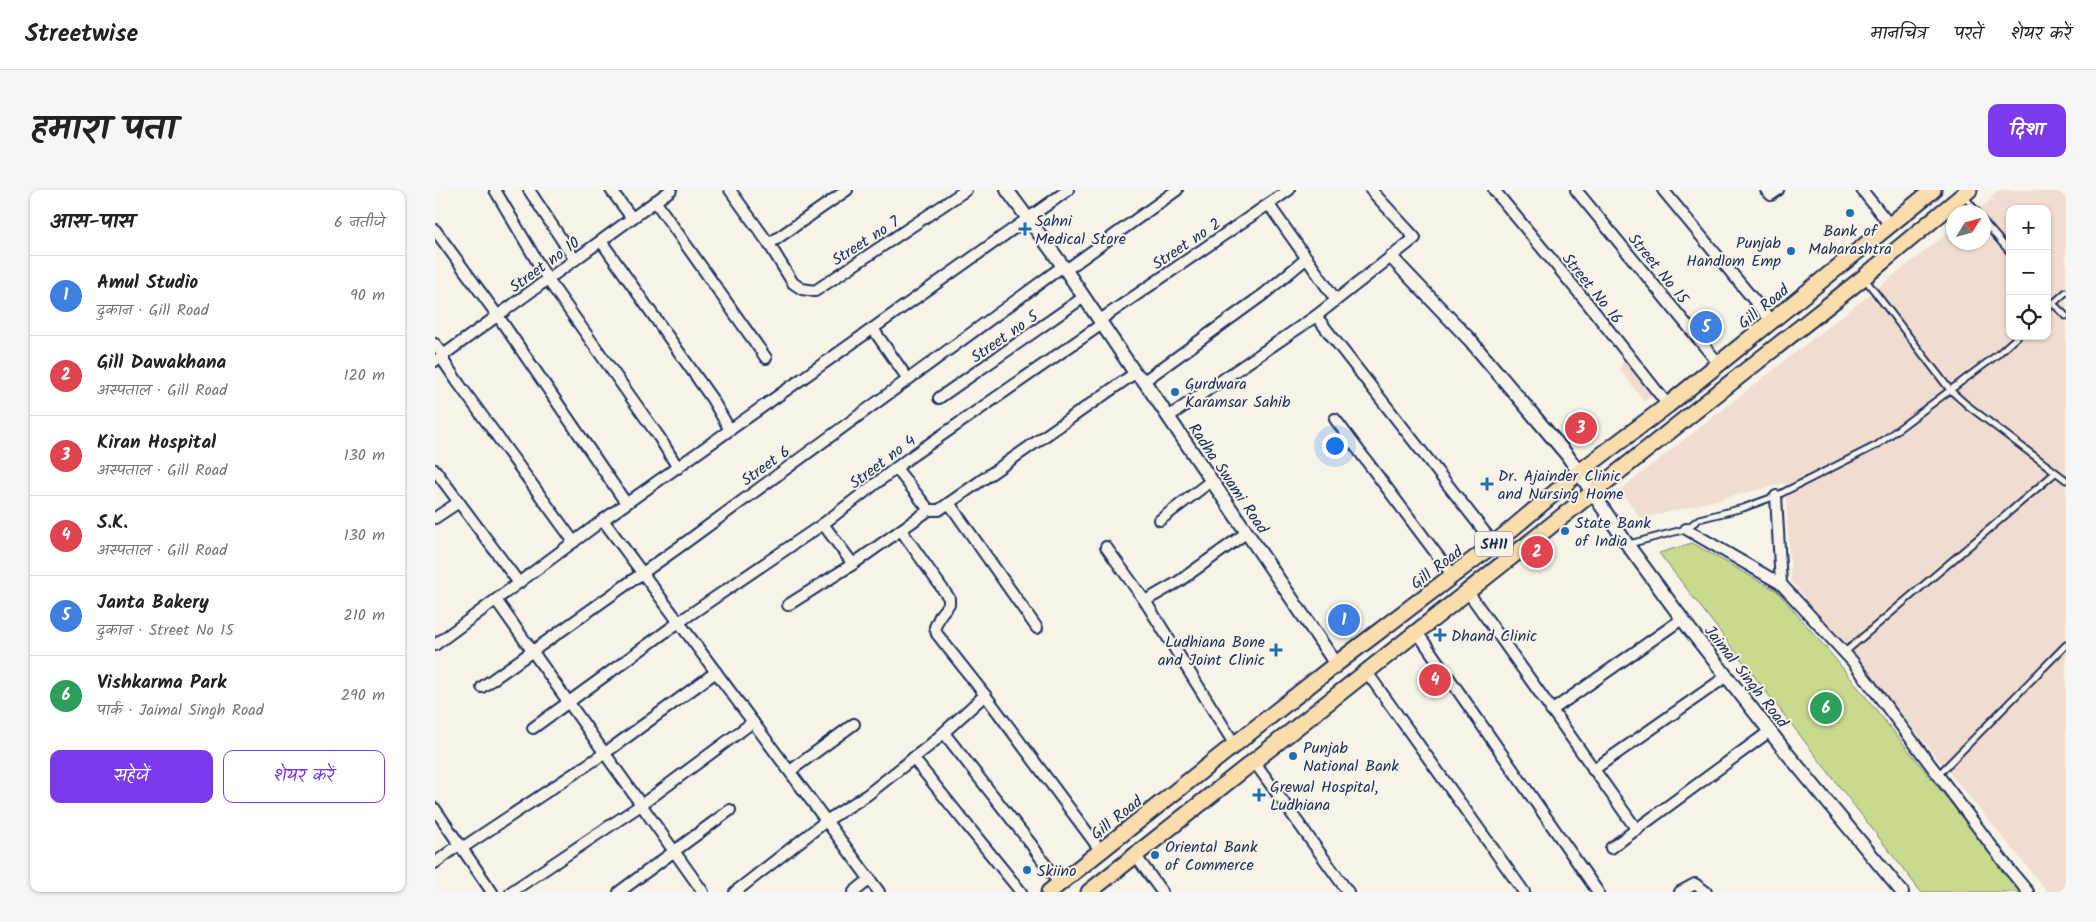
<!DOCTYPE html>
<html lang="hi">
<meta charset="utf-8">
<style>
body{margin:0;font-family:Kalam,"Playpen Sans Deva",sans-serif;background:#f6f6f6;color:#222}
.controls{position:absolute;right:15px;top:15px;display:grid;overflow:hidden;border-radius:10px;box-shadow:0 1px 4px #0004}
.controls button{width:45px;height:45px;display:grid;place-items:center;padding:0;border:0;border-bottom:1px solid #e0e0e0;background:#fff;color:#222;font:25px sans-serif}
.compass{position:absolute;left:1511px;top:15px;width:45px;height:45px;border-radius:50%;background:#fff;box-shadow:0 1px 4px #0004;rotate:53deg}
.you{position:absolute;left:899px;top:255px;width:18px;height:18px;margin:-12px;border:4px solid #fff;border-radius:50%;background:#1a73e8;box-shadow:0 0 0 8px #1a73e833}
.badge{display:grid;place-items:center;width:32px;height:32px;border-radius:50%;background:#7c3aed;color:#fff;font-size:16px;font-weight:700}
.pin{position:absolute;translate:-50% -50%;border:2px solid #fff;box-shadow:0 1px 5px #0006}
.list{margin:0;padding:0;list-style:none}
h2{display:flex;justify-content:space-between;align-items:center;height:65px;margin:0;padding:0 20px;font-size:21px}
h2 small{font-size:16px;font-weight:400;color:#767676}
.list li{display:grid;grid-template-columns:32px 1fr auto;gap:15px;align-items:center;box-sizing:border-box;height:80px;padding:0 20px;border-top:1px solid #e0e0e0}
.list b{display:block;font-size:19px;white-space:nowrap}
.list p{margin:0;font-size:16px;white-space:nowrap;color:#767676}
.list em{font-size:16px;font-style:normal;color:#767676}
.actions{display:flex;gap:10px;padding:15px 20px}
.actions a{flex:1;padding:11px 0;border:1px solid #7c3aed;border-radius:10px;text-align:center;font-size:18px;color:#7c3aed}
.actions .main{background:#7c3aed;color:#fff}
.icon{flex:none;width:28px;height:28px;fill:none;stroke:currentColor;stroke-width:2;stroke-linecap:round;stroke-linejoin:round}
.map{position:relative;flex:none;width:1631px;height:702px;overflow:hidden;border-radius:10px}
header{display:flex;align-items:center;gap:30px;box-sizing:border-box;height:70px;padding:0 25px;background:#fff;border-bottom:1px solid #e0e0e0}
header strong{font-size:24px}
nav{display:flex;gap:28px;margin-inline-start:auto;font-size:18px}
.intro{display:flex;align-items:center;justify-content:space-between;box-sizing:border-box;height:120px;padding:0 30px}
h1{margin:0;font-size:35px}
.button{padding:12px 22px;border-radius:10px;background:#7c3aed;color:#fff;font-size:18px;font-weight:700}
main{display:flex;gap:30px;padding:0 30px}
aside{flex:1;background:#fff;border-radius:10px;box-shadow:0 1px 4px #0004}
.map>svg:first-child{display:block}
</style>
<header>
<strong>Streetwise</strong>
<nav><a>मानचित्र</a><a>परतें</a><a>शेयर करें</a></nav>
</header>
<div class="intro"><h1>हमारा पता</h1><a class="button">दिशा</a></div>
<main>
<aside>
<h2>आस-पास<small>6 नतीजे</small></h2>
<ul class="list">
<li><span class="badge" style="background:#3f7fe0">1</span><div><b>Amul Studio</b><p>दुकान · Gill Road</p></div><em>90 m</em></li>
<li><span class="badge" style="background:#e0444e">2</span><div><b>Gill Dawakhana</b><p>अस्पताल · Gill Road</p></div><em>120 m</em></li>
<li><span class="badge" style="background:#e0444e">3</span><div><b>Kiran Hospital</b><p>अस्पताल · Gill Road</p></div><em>130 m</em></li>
<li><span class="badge" style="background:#e0444e">4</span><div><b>S.K.</b><p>अस्पताल · Gill Road</p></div><em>130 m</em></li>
<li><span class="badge" style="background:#3f7fe0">5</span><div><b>Janta Bakery</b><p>दुकान · Street No 15</p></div><em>210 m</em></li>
<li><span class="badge" style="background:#2e9e5b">6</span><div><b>Vishkarma Park</b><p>पार्क · Jaimal Singh Road</p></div><em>290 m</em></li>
</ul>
<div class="actions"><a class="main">सहेजें</a><a>शेयर करें</a></div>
</aside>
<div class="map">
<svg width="1631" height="702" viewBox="0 0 1631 702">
<rect width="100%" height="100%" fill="#f7f3e8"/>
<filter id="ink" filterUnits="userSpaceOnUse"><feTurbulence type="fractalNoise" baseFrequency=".02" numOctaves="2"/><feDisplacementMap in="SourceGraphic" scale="10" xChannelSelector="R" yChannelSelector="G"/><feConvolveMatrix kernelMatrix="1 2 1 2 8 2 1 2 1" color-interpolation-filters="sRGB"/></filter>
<g filter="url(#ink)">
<g fill="#f1ddd0" fill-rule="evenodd">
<path d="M1564 0H1631V702H1613L1356 391 1350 293 1206 329 1185 300 1518 39V52H1548V22H1539L1557 9 1556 6ZM1575 19H1612V146H1575Z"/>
<polygon points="1193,170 1219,205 1209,211 1185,180 1187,173"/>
</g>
<polygon fill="#c9d98e" stroke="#728476" points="1257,353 1342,401 1402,471 1587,702 1486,702 1224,363"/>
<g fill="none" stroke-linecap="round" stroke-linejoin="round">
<g stroke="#1b2f5e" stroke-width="9">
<g id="service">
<polyline points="1530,7 1542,22"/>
<polyline points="1548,31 1575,62"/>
<polyline points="1430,89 1515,200 1532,215 1631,290"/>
<polyline points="1612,108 1631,126"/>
<polyline points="1612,119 1631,102"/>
<polyline points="1194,354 1251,339 1264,329 1308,318 1341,306 1442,255 1562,165 1583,146"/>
<polyline points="1410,462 1620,283"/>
<polyline points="1504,584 1631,455"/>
</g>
</g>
<g stroke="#1b2f5e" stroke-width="14">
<g id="minor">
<polyline points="60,0 113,90 224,247 243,278"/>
<polyline points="94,0 140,70"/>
<polyline points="176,0 197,28"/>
<polyline points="295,0 334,54 358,93 367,99 380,101 531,0"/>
<polyline points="1059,0 1154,115 1233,215"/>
<polyline points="1141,0 1284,174"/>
<polyline points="1228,0 1337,132"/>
<polyline points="1331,0 1336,5 1343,0"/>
<polyline points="1427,0 1455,35"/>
<polyline points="220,11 331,168"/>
<polyline points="834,15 901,110"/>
<polyline points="0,40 63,126 191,313"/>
<polyline points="166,51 277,209 295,240"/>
<polyline points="334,54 412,0"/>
<polyline points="631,80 742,0"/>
<polyline points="881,126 1059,354"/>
<polyline points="665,130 854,0"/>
<polyline points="438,139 473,189"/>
<polyline points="0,154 9,165 9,172 24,194 139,352"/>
<polyline points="0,171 236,0"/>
<polyline points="709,191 829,104 872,68"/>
<polyline points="504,208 649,107"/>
<polyline points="733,227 881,126 980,48 936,0"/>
<polyline points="900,229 1018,386"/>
<polyline points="461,278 494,320 504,320 700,183"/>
<polyline points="0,280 84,393"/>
<polyline points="1341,306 1346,394 1418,472 1574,679 1593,702"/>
<polyline points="514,313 602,438"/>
<polyline points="0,328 24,312"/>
<polyline points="168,330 444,702"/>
<polyline points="725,330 776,291"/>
<polyline points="388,334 418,374 494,320"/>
<polyline points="1251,339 1346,394"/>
<polyline points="466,340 514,408 514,414 506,424 500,437 502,444 550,505 666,661"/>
<polyline points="671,357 710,411 800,555"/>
<polyline points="1033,402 1202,640"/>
<polyline points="61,410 268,702"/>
<polyline points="710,411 743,392 811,343"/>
<polyline points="353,415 418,374"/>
<polyline points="982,442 1163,702"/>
<polyline points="0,455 168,330 633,0"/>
<polyline points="931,481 1089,702"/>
<polyline points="47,497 247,355 628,76"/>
<polyline points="1116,521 1247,429"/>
<polyline points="98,538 244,432 388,334 474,268 667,134"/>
<polyline points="509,543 596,654 624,694"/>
<polyline points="478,568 586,702"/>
<polyline points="818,570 913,702"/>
<polyline points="1158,580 1292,486"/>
<polyline points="355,581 419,534"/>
<polyline points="0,619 57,702"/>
<polyline points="1176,658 1335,541"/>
<polyline points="700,665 727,702"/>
<polyline points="0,673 25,654 27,658 170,563 281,482"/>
<polyline points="76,702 206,615 318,532"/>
<polyline points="184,702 295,620"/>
<polyline points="300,702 391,631 432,605 495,555 550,505"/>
<polyline points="419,702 435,689"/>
<polyline points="1245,702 1260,694 1271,702"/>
</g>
</g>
<g stroke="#1b2f5e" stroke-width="16">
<g id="tertiary">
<polyline points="572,0 628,76 700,183 709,191 901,474"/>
<polyline points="956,67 1034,149 1132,265 1192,354 1256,441 1351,562 1467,702"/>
</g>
</g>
<g stroke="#1b2f5e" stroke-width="19">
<g id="primary">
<polyline points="614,702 901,474 1059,354 1143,283 1233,215 1498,0"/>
<polyline points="654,702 1429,87 1534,0"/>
</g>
</g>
<use href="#service" stroke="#f7f3e8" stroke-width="5"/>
<use href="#minor" stroke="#f7f3e8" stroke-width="10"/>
<use href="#tertiary" stroke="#f7f3e8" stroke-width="12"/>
<use href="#primary" stroke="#faddab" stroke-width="15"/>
</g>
</g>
<g fill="#1f6fb2" stroke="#f7f3e8" stroke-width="2">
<circle cx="1415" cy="23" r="5"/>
<path d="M587.5 31.5h5v5h5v5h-5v5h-5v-5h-5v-5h5z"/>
<circle cx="1356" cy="61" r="5"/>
<circle cx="740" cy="202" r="5"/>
<path d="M1049.5 286.5h5v5h5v5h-5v5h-5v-5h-5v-5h5z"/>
<circle cx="1130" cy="341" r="5"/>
<path d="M1002.5 437.5h5v5h5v5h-5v5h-5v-5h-5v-5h5z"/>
<path d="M838.5 452.5h5v5h5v5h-5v5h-5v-5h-5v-5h5z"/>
<circle cx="858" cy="566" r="5"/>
<path d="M821.5 597.5h5v5h5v5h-5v5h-5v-5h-5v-5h5z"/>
<circle cx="720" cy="665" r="5"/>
<circle cx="592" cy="680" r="5"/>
</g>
<g text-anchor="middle" stroke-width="4" stroke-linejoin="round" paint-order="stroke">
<rect fill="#f7f3e8" stroke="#5d6a87" stroke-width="1" x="1040" y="341.5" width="38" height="25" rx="4"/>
<g font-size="15" font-weight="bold" fill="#1b2f5e">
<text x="1059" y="359">SH11</text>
</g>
<g font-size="16" fill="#1b2f5e" stroke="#f7f3e8" text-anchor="start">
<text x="600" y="36">Sahni<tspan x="600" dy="18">Medical Store</tspan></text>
<text x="1415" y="46" text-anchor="middle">Bank of<tspan x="1415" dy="18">Maharashtra</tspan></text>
<text x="1346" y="58" text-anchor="end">Punjab<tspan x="1346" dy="18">Handlom Emp</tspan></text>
<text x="750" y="199">Gurdwara<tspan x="750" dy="18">Karamsar Sahib</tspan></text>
<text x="1063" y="291">Dr. Ajainder Clinic<tspan x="1063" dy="18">and Nursing Home</tspan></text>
<text x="1140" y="338">State Bank<tspan x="1140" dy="18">of India</tspan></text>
<text x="1016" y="451">Dhand Clinic</text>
<text x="830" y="457" text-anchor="end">Ludhiana Bone<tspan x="830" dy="18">and Joint Clinic</tspan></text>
<text x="868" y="563">Punjab<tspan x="868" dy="18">National Bank</tspan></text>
<text x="835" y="602">Grewal Hospital,<tspan x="835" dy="18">Ludhiana</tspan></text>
<text x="730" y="662">Oriental Bank<tspan x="730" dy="18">of Commerce</tspan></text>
<text x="602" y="686">Skiino</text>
</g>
<g font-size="16" fill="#1b2f5e" stroke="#f7f3e8">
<text transform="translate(430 50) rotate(-33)" y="6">Street no 7</text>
<text transform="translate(751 53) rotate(-34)" y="6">Street no 2</text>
<text transform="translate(109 74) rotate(-36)" y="6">Street no 10</text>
<text transform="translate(1224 78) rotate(51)" y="6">Street No 15</text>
<text transform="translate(1158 98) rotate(51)" y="6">Street No 16</text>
<text transform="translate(1328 116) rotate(-39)" y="6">Gill Road</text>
<text transform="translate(569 146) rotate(-35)" y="6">Street no 5</text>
<text transform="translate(447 271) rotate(-37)" y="6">Street no 4</text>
<text transform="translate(330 275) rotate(-36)" y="6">Street 6</text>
<text transform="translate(794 288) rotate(56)" y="6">Radha Swami Road</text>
<text transform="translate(1001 377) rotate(-37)" y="6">Gill Road</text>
<text transform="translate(1312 486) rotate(52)" y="6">Jaimal Singh Road</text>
<text transform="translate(681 627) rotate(-38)" y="6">Gill Road</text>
</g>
</g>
</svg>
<div class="controls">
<button>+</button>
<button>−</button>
<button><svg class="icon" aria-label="locate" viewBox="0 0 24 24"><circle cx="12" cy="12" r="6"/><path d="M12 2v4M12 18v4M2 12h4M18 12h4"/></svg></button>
</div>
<svg class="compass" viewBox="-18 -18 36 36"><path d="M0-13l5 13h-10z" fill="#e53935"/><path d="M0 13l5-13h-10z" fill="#767676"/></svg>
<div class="you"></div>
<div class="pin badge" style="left:909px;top:430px;background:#3f7fe0">1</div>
<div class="pin badge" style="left:1102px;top:362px;background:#e0444e">2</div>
<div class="pin badge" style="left:1146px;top:238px;background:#e0444e">3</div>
<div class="pin badge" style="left:1000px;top:490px;background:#e0444e">4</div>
<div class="pin badge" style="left:1271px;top:137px;background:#3f7fe0">5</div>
<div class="pin badge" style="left:1391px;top:518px;background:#2e9e5b">6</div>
</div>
</main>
